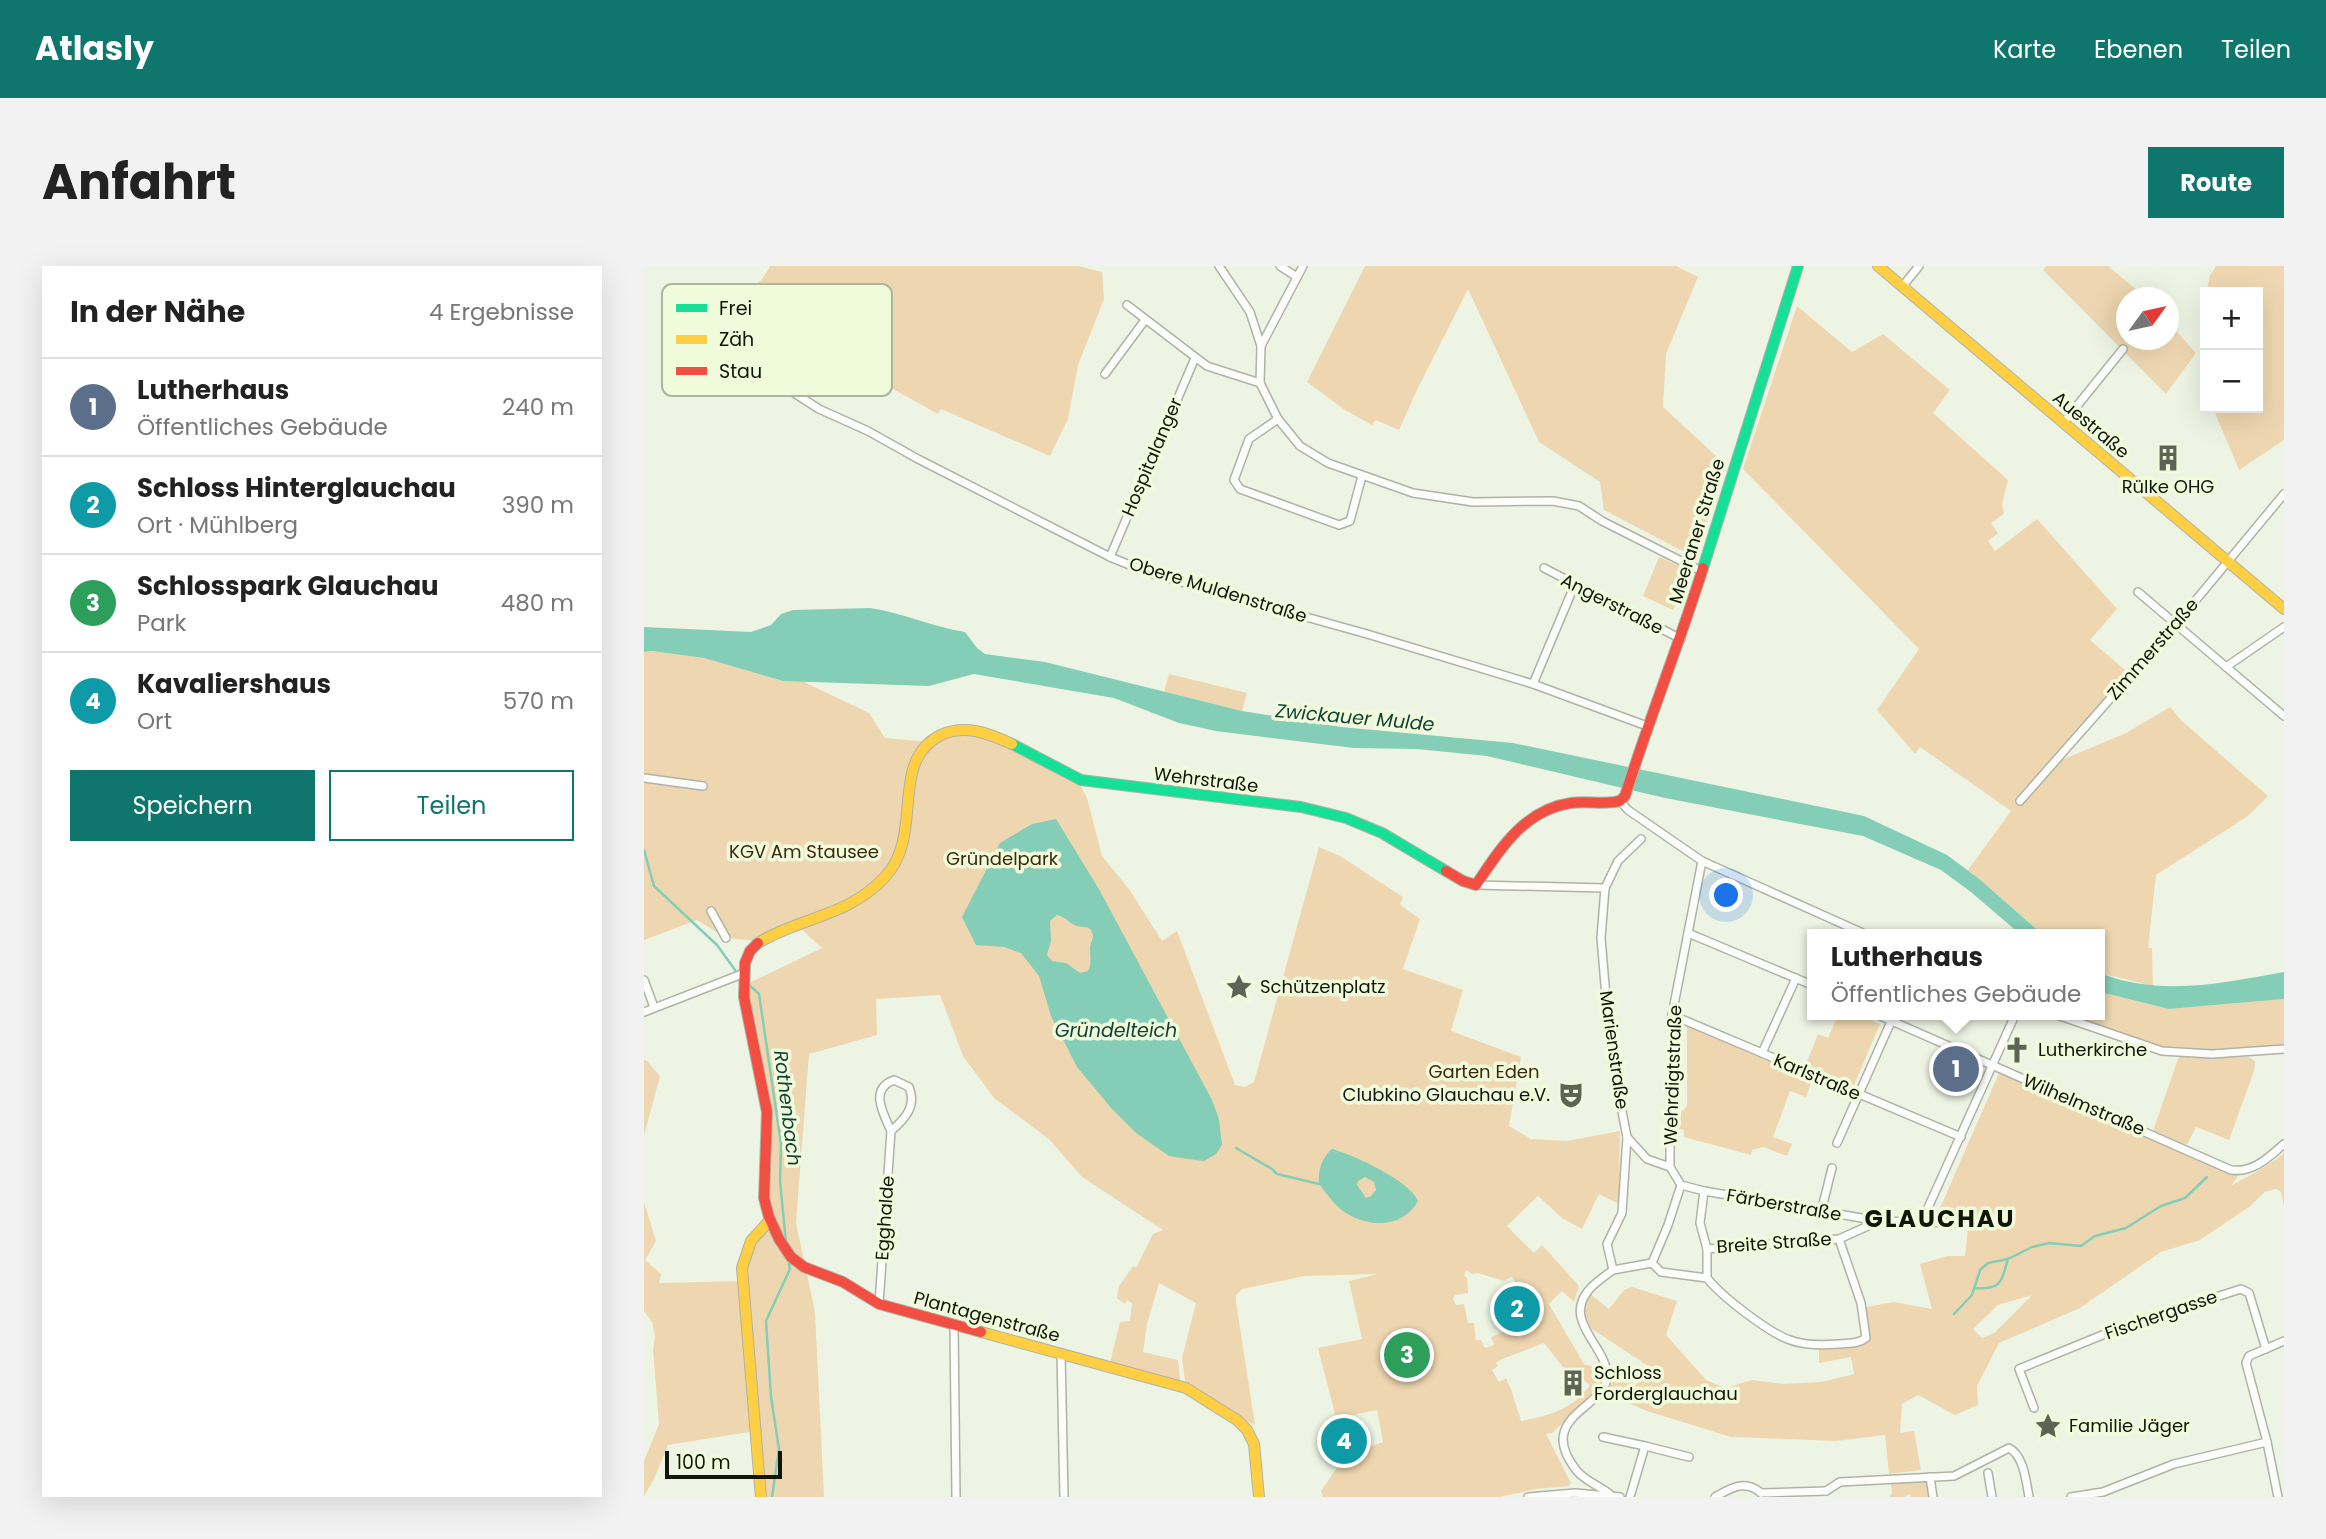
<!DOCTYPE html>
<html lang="de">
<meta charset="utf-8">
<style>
body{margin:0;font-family:Poppins,sans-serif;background:#f2f2f2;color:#222}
.controls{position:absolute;right:21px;top:21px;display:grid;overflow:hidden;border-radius:0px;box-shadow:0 7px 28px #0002}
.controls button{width:63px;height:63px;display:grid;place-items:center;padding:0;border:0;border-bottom:2px solid #e0e0e0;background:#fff;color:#222;font:35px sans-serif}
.compass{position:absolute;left:1472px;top:21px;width:63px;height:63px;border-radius:50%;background:#fff;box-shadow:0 7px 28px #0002;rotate:57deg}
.scale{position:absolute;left:21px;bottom:18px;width:117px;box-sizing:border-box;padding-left:7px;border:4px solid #11150a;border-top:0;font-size:19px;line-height:24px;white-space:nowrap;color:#11150a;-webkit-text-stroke:5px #f0fbdc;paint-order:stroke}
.you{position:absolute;left:1083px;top:630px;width:24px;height:24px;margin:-18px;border:5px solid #fff;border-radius:50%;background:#1a73e8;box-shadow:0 0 0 10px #1a73e833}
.badge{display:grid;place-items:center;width:46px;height:46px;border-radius:50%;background:#0f766e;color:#fff;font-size:23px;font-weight:700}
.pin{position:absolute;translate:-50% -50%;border:4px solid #fff;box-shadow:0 2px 7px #0006}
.popup{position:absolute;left:1163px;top:663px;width:298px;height:91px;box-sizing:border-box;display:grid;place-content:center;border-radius:0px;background:#fff;filter:drop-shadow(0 2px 5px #0005);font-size:23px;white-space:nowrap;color:#767676}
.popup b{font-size:26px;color:#222}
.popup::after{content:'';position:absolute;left:50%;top:100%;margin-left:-14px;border:14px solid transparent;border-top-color:#fff}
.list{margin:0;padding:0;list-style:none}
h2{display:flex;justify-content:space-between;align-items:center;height:91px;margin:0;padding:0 28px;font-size:30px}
h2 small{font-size:23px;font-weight:400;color:#767676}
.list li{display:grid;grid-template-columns:46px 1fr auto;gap:21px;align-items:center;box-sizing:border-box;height:98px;padding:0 28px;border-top:2px solid #e0e0e0}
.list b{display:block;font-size:26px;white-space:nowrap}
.list p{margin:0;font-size:23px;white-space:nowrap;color:#767676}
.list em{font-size:23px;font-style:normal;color:#767676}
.actions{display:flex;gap:14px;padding:21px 28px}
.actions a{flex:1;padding:16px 0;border:2px solid #0f766e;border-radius:0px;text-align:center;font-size:24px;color:#0f766e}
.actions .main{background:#0f766e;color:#fff}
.map{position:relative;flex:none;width:1640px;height:1231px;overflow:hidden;border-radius:0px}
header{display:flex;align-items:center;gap:42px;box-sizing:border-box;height:98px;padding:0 35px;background:#0f766e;color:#fff}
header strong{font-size:33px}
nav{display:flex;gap:38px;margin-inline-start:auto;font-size:24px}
.intro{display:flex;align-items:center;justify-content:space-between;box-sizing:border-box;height:168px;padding:0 42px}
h1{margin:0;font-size:49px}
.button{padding:18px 32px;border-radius:0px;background:#0f766e;color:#fff;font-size:24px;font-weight:700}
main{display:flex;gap:42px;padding:0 42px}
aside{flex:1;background:#fff;border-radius:0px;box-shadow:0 7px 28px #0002}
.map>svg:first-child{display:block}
</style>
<header>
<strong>Atlasly</strong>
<nav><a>Karte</a><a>Ebenen</a><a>Teilen</a></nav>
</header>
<div class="intro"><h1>Anfahrt</h1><a class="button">Route</a></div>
<main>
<aside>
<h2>In der Nähe<small>4 Ergebnisse</small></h2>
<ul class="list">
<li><span class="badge" style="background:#5c6f8a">1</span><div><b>Lutherhaus</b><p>Öffentliches Gebäude</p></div><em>240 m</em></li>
<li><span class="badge" style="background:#0f9aa8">2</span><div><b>Schloss Hinterglauchau</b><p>Ort · Mühlberg</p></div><em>390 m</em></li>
<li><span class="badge" style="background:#2e9e5b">3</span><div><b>Schlosspark Glauchau</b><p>Park</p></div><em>480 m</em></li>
<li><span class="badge" style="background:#0f9aa8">4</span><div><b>Kavaliershaus</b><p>Ort</p></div><em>570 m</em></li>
</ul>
<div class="actions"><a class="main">Speichern</a><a>Teilen</a></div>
</aside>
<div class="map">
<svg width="1640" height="1231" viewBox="0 0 1640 1231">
<rect width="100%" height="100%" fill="#eef4e3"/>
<g fill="#eed7b0" fill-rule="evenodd">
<path d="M126 0H434L458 6 460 33 434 99 424 153 406 190 297 143 294 148 204 98 218 74 183 54 163 24C146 30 133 36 122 50L87 27C108 26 116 19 126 0Z"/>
<polygon points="721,0 1032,0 1054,11 1022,88 1019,141 1082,199 1050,291 960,244 956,216 895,176 824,23 772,126 755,164 732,154 728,159 701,144 663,116"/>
<polygon points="1403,0 1464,0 1501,31 1482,32 1482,74 1524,74 1525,57 1552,87 1522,128 1399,4"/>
<polygon points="1572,0 1640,0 1640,174 1595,204 1569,142 1614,142 1614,26 1562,26 1566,10"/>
<path d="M1561 28V112C1556 84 1554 56 1561 28Z"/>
<polygon points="1153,40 1208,86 1239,68 1306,124 1289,147 1364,214 1358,238 1360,248 1347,257 1354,267 1344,275 1351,285 1393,253 1473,343 1446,374 1487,409 1413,496 1482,467 1526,441 1538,455 1624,530 1604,550 1512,609 1504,682 1508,682 1509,720 1456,707 1456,668 1398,668 1324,604 1367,545 1276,481 1271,488 1233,444 1275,383 1099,203"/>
<polygon points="1015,291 1044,304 1029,344 999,330"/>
<path d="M8 385 60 392 139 415H158L225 447 241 472 285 476 329 463 433 513 443 532 458 590 485 623 518 675 533 665 591 819 601 821 610 816 675 581 696 590 759 631 756 639 776 653 759 703 819 724 807 765 877 791 865 860 887 873 923 875 976 865 975 938 955 928 938 963 918 952 894 930 863 960 890 987 898 979 935 1020 930 1036 918 1025 905 1038 940 1098 959 1104 964 1102 992 1119 1004 1100 939 1057 940 1037 945 1027 965 1043 980 1024 988 1021 1033 1035 1022 1069 1062 1114 1081 1122 1108 1114 1140 1118 1177 1116 1210 1108 1207 1091 1175 1097V1083L1215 1081 1225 1073 1222 1041 1250 1036 1288 1043 1276 998 1303 990H1321L1325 953 1293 949 1355 807 1597 905 1587 920C1605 909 1624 901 1640 887V940L1637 926 1632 923 1621 926 1605 941 1556 974 1517 986 1436 1042 1355 1077 1333 1120 1334 1139 1311 1149 1274 1129 1258 1138 1256 1167 1270 1165 1277 1204 1245 1208 1241 1169 1192 1175 1087 1171 1003 1145 954 1124 908 1167 902 1168 927 1217 925 1220 892 1223 855 1231H679L677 1225 701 1190 739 1176 733 1144 692 1152 674 1082 718 1073 705 1015 734 1008 661 1010 598 1023 592 1029V1036L611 1159 577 1144 542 1122 538 1092 552 1037 515 1017 503 1058 499 1086 534 1094 537 1121 466 1097 476 1056 486 1055 488 1037 483 1034 481 1038 473 1032 475 1020 489 1000 492 1002 509 968 519 964 438 911 406 874 350 832 319 790 296 729 232 733 233 769 165 788 152 957 171 1046 180 1231H123L117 1228 111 1165 24 1179 10 1213 0 1230V1195L15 1158 9 1084 11 1071 8 1056 0 1045V936L12 975 1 994 17 1008 15 1017 99 1015V991L126 954 119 923 124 873 101 729 105 717 178 682 154 660 116 675 82 672 53 654 0 674V386ZM822 1004 828 1008 834 1007 860 1015 868 1011 885 1035 878 1040 890 1065 875 1071 871 1062 864 1067 862 1065 847 1071 850 1079 841 1082 837 1074H832L830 1057H824L820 1038 812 1039 809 1033 811 1029 824 1027 823 1012 820 1009ZM1388 1029 1350 1067 1338 1072 1329 1063 1354 1039ZM900 1077 926 1110 929 1107 946 1119C928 1144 907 1149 877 1155L868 1126 862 1112 855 1116 848 1104 854 1100 852 1097 856 1094Z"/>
<polygon points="525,408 603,427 598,445 520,426"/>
<polygon points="1456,726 1525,743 1640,733 1640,783 1536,787 1413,749 1456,749"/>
<polygon points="1194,749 1214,749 1236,758 1210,819 1162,798 1174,768 1184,772"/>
<polygon points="1043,760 1168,814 1162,831 1146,825 1129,871 1148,878 1143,890 1119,881 1108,884 1107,889 1040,871 1040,864 1035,863 1037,846 1043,840"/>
<polygon points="1535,790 1605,791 1611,795 1610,805 1585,874 1552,861 1543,879 1509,865"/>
<polygon points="0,794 3,795 16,810 0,869"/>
<polygon points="1283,1213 1287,1231 1267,1231 1266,1228 1260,1231 1245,1231 1248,1228 1247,1215"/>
</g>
<g fill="#84cdb7" fill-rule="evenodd">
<path d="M226 342C260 347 288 361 321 366L333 382 341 388 401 396 598 445 697 461 869 477 1220 550 1303 589 1334 612 1398 668H1376L1327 626 1297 604 1219 570 1021 532 843 490 773 483 710 482 572 465 535 457 470 432 330 408 285 420 139 415 60 392 8 385 0 386V361L107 366 127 359 137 348 149 344Z"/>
<path d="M412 553 456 625 568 834 575 853 578 879 572 888 560 895 544 893 525 890 492 867 468 843 433 801 407 750 395 710 377 687 360 681 332 679 318 651 356 577 388 558ZM413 649C422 651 426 658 433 660 439 662 445 659 448 666 451 672 446 676 446 682 446 691 448 697 444 705L436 707 422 697 408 695 403 689 407 675 406 655Z"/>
<path d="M1640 706V733L1525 743 1456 726V707C1516 731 1579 717 1640 706Z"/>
<path d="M688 883C710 889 766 915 774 935 759 962 726 962 702 947 691 940 683 928 675 918 674 904 677 893 688 883ZM721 911 730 916 732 924 727 930 722 932 713 919 714 915Z"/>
</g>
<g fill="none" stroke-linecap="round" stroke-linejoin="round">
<g stroke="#84cdb7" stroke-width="2.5">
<polyline points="0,584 10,620 73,679 91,704"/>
<polyline points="102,716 115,728 137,878 136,915 142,977"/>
<polyline points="592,882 628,903 633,908 675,918"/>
<path d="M1330 1022C1358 1024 1357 1016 1364 993"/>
<polyline points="1310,1048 1328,1029 1336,1004 1344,997 1364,993 1388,981 1405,977 1437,980 1451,970 1482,962 1517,940 1541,932 1563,911"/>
<polyline points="128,1231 135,1183 127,1131 122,1055 146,1003 145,998"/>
</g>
<g stroke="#aeb3a6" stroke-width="10">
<g id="street">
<polyline points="575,0 606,46 617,80"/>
<polyline points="636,0 653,11"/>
<polyline points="659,0 617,80 616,117 634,153 656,180 684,197 769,227 829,236 909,235 935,240 958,255 1057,305"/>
<polyline points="1258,21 1275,0"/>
<polyline points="483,39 563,100 616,117"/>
<polyline points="96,92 175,143 224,165 274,193 466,291 508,308 723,368 889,418 1003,460"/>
<polyline points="461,108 501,54"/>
<polyline points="634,153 605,173 590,214 596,223 695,259 706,255 718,210"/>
<polyline points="1420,156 1479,83"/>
<polyline points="466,291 551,92"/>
<polyline points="900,302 1037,373"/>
<polyline points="1494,326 1640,450"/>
<polyline points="1582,401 1640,361"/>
<polyline points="889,418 931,318"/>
<polyline points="0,512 59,520"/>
<polyline points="976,535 984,544 1058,595 1221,668"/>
<polyline points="1376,535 1532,358 1640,228"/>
<polyline points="832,619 961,622"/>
<polyline points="67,645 82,672"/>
<polyline points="1044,667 1168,719"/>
<polyline points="0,714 10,741"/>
<polyline points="0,746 98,708"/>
<polyline points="1028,749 1317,871"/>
<path d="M1234 749 1587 904C1609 907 1624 892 1640 878"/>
<polyline points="1413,749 1518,785 1568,788 1640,783"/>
<polyline points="1118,787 1152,712"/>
<polyline points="983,871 1003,893 1026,901 1037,919 1060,925 1235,955 1320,957"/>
<polyline points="1193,877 1250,749"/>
<polyline points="1026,901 1026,871 1030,857 1028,749 1058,595"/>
<polyline points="1060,925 1056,957 1063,983 1063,1012"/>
<polyline points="1177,946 1188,902"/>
<polyline points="1278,955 1371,749"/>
<polyline points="1063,983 1195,973 1233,956"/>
<path d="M1008 997 1017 1006 1063 1012C1077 1030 1125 1067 1146 1074 1163 1080 1179 1079 1196 1078 1205 1077 1214 1078 1222 1072L1217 1037 1195 973"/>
<polyline points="1008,997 1024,959 1037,919"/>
<polyline points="969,1004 963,978 978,947 983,871 967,789 957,672 961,622 974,595 997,573"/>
<polyline points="969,1004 1008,997"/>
<path d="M235 1038 247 865C239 847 225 823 250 814L265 821C273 840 261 853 247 865"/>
<polyline points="310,1058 312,1231"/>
<polyline points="417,1087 420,1231"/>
<polyline points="1390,1142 1375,1103 1478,1061 1597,1023 1605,1027 1622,1083"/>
<polyline points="959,1171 1001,1180 986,1231"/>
<polyline points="1001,1180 1045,1191"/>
<polyline points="1344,1207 1348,1231"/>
<polyline points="1286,1211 1289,1231"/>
<path d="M1182 1225 1196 1216 1310 1210 1365 1182C1380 1190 1382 1215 1385 1231"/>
<polyline points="1117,1227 1182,1225"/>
<path d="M968 1230C957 1220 942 1216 933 1205 889 1150 963 1142 963 1110 963 1080 919 1056 944 1025 950 1017 961 1010 969 1004"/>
<polyline points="884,1231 931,1227 976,1231"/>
<path d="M1071 1231C1087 1222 1101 1213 1117 1227"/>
<polyline points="1427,1231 1459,1226 1530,1198 1623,1176"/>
<polyline points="1634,1231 1623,1176 1602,1097 1605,1090 1640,1075"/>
</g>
</g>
<g stroke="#aeb3a6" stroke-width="12">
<g id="fast">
<polyline points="1059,302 1154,0"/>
<polyline points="368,478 437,514 657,541 702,552 738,567 802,605"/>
</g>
</g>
<g stroke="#aeb3a6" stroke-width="12">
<g id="slow">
<polyline points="1234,0 1640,343"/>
<path d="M114 677C156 651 204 651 241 611 281 568 244 495 297 469 321 458 344 467 368 478"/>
<polyline points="337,1066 542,1122 593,1154 603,1164 610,1178 615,1231"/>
<polyline points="117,1231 98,1002 107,975 126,954"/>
</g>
</g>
<g stroke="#aeb3a6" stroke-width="12">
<g id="jam">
<path d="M802 605 819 615 832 619C856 583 880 544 927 537 941 535 956 538 970 536L976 535 981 530C1005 453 1035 379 1059 302"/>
<polyline points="114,677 106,685 101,697 100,731 123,846 120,932 125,951 135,973 147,991 160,1001 199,1016 235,1038 337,1066"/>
</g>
</g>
<use href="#street" stroke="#fcfdfb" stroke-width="7"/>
<use href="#fast" stroke="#16e098" stroke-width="10"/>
<use href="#slow" stroke="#ffcf43" stroke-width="10"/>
<use href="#jam" stroke="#f24e42" stroke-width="10"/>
</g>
<defs>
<g id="building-bare" transform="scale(2.1)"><path d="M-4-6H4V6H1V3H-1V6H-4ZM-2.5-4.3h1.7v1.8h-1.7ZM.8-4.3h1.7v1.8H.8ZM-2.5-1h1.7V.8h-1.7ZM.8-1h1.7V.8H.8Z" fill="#5e6356" stroke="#f0fbdc" stroke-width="2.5" paint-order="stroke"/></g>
<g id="sight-bare" transform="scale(2.1)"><path d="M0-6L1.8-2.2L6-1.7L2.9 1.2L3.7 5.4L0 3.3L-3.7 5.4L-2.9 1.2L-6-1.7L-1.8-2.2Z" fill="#5e6356" stroke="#f0fbdc" stroke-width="2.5" paint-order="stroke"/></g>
<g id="church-bare" transform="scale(2.1)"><path d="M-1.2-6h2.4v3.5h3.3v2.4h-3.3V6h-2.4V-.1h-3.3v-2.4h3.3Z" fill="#5e6356" stroke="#f0fbdc" stroke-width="2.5" paint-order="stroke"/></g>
<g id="theatre-bare" transform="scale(2.1)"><path d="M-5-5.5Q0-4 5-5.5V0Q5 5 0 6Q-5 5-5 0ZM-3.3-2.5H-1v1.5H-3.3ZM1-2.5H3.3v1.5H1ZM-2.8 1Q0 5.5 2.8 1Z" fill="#5e6356" stroke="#f0fbdc" stroke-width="2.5" paint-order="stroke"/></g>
</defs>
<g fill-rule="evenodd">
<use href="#building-bare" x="1524" y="192"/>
<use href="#sight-bare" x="595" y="721"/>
<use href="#church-bare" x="1373" y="784"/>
<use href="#theatre-bare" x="927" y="829"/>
<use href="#building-bare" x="929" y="1117"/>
<use href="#sight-bare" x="1404" y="1160"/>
</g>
<g text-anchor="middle" stroke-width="7" stroke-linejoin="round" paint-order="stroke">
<g font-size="18" fill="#11150a" stroke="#f0fbdc">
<text transform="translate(1447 159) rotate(40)" y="6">Auestraße</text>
<text transform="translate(508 191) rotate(-67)" y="6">Hospitalanger</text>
<text transform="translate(1053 265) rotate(-73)" y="6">Meeraner Straße</text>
<text transform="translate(574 324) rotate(17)" y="6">Obere Muldenstraße</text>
<text transform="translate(968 338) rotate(27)" y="6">Angerstraße</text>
<text transform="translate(1509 383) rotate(-49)" y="6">Zimmerstraße</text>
<text transform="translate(562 514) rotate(7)" y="6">Wehrstraße</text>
<text transform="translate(970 784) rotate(82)" y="6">Marienstraße</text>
<text transform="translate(1029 809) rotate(-88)" y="6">Wehrdigtstraße</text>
<text transform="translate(1173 811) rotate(23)" y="6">Karlstraße</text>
<text transform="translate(1440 839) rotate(23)" y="6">Wilhelmstraße</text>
<text transform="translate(1140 939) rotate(10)" y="6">Färberstraße</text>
<text transform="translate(241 952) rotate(-86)" y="6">Egghalde</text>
<text transform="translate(1130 977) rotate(-4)" y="6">Breite Straße</text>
<text transform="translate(1517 1049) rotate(-19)" y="6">Fischergasse</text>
<text transform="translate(343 1051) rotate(15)" y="6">Plantagenstraße</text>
</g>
<g font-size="18" fill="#11150a" stroke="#f0fbdc" text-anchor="start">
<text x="1524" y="227" text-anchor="middle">Rülke OHG</text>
<text x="616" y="727">Schützenplatz</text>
<text x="1394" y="790">Lutherkirche</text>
<text x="906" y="835" text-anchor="end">Clubkino Glauchau e.V.</text>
<text x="950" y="1113">Schloss<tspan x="950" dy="21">Forderglauchau</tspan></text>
<text x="1425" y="1166">Familie Jäger</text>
</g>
<g font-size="18" fill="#3c270a" stroke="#f0fbdc">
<text x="160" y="592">KGV Am Stausee</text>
<text x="358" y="599">Gründelpark</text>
<text x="840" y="812">Garten Eden</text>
</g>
<g font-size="19" font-style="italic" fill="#134137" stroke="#f0fbdc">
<text transform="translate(711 451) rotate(5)" y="7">Zwickauer Mulde</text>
<text x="472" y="771">Gründelteich</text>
<text transform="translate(144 842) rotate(83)" y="7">Rothenbach</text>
</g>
<g font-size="24" font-weight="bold" letter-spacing="2" fill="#11150a" stroke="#f0fbdc">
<text x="1296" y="961">GLAUCHAU</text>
</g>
</g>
<rect x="18" y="18" width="230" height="112" rx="10" fill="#f0fbdc" stroke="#adb69d" stroke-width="2"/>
<rect x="32" y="38" width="31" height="8" fill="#16e098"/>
<rect x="32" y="69" width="31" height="9" fill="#ffcf43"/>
<rect x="32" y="101" width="31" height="8" fill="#f24e42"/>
<g font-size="19" fill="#11150a">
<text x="75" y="49">Frei</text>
<text x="75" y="80">Zäh</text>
<text x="75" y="112">Stau</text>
</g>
</svg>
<div class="controls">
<button>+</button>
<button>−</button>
</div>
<svg class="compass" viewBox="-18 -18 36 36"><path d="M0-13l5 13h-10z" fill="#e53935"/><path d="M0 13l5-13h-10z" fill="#767676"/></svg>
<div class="scale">100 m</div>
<div class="you"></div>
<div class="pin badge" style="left:1312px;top:803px;background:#5c6f8a">1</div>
<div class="popup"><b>Lutherhaus</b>Öffentliches Gebäude</div>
<div class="pin badge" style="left:873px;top:1043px;background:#0f9aa8">2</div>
<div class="pin badge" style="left:763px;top:1089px;background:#2e9e5b">3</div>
<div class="pin badge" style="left:700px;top:1175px;background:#0f9aa8">4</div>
</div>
</main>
